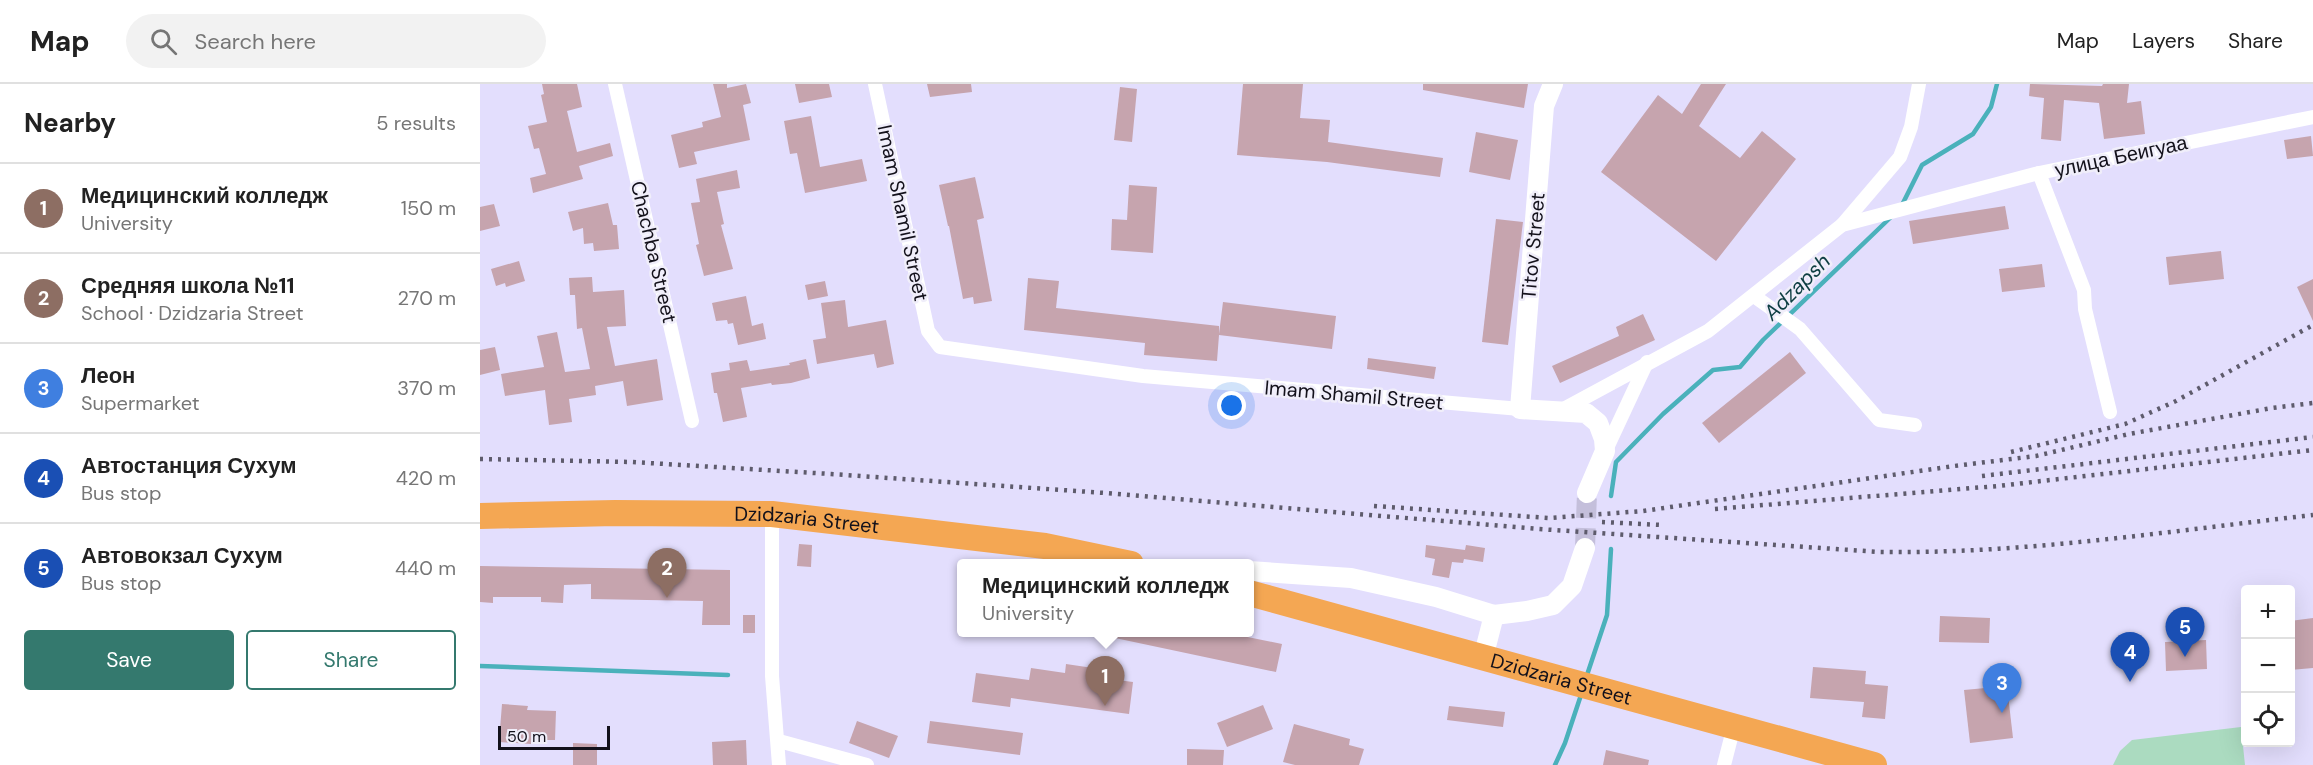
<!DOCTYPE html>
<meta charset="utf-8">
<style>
body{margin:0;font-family:"DM Sans",sans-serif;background:#f2f2f2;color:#222}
.controls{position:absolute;right:18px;bottom:18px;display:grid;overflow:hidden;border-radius:6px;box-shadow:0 6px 24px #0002}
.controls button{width:54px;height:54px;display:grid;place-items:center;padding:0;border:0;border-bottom:2px solid #e0e0e0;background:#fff;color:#222;font:30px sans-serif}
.scale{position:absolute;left:18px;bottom:15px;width:112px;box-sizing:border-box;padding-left:6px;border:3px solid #13111b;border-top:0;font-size:16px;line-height:21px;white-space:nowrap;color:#13111b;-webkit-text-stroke:4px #f0eefa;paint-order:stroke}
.you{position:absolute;left:752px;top:322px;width:21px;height:21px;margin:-15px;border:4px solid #fff;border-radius:50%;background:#1a73e8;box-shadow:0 0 0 9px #1a73e833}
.badge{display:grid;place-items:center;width:39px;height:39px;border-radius:50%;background:#34796e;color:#fff;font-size:20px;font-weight:700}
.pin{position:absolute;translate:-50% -50px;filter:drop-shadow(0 2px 3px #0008)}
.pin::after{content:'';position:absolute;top:32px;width:21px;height:18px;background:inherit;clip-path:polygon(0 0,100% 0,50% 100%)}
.popup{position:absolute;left:477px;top:475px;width:297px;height:78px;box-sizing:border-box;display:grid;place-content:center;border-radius:6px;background:#fff;filter:drop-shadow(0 2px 4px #0005);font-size:20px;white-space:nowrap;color:#767676}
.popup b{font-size:22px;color:#222}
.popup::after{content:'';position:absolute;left:50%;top:100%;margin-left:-12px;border:12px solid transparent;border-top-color:#fff}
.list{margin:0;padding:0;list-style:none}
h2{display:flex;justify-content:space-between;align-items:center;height:78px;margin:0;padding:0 24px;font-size:26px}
h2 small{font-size:20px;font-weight:400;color:#767676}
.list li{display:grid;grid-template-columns:39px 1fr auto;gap:18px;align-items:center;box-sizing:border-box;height:90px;padding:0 24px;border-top:2px solid #e0e0e0}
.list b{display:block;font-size:22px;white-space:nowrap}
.list p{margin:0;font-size:20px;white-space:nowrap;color:#767676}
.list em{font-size:20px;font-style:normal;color:#767676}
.actions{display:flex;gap:12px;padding:18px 24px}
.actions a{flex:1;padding:14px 0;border:2px solid #34796e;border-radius:6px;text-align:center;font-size:21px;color:#34796e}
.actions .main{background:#34796e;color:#fff}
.icon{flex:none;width:33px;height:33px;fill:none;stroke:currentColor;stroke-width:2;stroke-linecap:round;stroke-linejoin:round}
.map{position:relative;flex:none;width:1833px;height:681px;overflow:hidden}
header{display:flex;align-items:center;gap:36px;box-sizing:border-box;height:84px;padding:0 30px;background:#fff;border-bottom:2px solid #e0e0e0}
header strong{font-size:28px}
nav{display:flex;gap:33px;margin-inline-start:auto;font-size:21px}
.search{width:420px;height:54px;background:#f2f2f2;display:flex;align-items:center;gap:15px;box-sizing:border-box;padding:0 21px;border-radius:33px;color:#767676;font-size:22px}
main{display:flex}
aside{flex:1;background:#fff}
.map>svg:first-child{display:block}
</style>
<header>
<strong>Map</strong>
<div class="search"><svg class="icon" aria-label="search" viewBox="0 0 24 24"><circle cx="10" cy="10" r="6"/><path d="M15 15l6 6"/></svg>Search here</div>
<nav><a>Map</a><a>Layers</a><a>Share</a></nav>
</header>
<main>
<aside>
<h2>Nearby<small>5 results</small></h2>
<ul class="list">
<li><span class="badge" style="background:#8d6e63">1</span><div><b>Медицинский колледж</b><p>University</p></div><em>150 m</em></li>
<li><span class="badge" style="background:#8d6e63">2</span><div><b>Средняя школа №11</b><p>School · Dzidzaria Street</p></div><em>270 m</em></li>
<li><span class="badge" style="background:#3f7fe0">3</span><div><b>Леон</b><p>Supermarket</p></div><em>370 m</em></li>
<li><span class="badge" style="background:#1a4fb4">4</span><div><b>Автостанция Сухум</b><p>Bus stop</p></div><em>420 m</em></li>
<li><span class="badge" style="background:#1a4fb4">5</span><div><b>Автовокзал Сухум</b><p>Bus stop</p></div><em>440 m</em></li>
</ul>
<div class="actions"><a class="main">Save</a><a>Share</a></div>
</aside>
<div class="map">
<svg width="1833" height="681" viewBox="0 0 1833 681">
<rect width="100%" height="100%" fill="#e3defd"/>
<polygon fill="#abdbc0" points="1761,643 1765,681 1633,681 1640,667 1652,656"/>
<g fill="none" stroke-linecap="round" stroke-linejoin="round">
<g stroke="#4ab1bb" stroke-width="4.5">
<polyline points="1421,123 1442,81 1493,50 1511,23 1517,0"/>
<polyline points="1131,412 1136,378 1183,330 1233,286 1260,283 1283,256 1411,133"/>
<polyline points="0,582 248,591"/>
<polyline points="1106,594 1127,531 1131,465"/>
<polyline points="1075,681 1085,659 1102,608"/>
</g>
</g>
<g fill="#c6a4ae">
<polygon points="62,0 97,0 102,23 87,27 97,68 130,59 133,72 99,82 103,95 53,109 50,94 66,90 59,64 54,65 48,42 67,38 61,11 64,10"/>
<polygon points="233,0 247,0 247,4 266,0 271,19 263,21 270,56 214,68 217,80 199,84 191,51 223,43 222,38 241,33"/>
<polygon points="315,0 349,0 352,13 319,19"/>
<polygon points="447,0 491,0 492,8 450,13"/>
<polygon points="763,0 823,0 820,34 850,36 848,58 963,74 960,93 847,78 757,71"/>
<polygon points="943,0 1048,0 1044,24 943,6"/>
<polygon points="1221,0 1246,0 1219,42 1260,74 1282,47 1316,75 1236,177 1121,88 1178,11 1202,30"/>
<polygon points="1550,0 1622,2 1623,0 1649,0 1647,19 1661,17 1665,50 1624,55 1619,19 1584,16 1581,57 1561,55 1564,14 1549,12"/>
<polygon points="640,3 657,5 652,58 634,56"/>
<polygon points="331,32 340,83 382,75 387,97 325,109 317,69 310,70 304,37"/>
<polygon points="996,48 1038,56 1030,96 989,88"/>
<polygon points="1831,52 1833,72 1807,75 1804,56"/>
<polygon points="257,86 260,104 237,108 244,140 241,141 253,185 224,192 216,161 219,160 211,119 220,118 216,95"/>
<polygon points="495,93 504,134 497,136 512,217 494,220 493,213 483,215 469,142 468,142 459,101"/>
<polygon points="649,101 677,103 673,169 631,166 632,135 647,136"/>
<polygon points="128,119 133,141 137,141 139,165 114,167 113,159 104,160 103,144 93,147 88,128"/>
<polygon points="14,120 20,142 0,147 0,123"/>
<polygon points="1525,122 1529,145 1433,160 1429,137"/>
<polygon points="1016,135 1043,138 1028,261 1002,258"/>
<polygon points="1741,167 1744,195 1689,201 1686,173"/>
<polygon points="39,177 45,197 26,203 25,199 16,202 11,185"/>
<polygon points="1562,180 1565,203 1522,208 1519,185"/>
<polygon points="112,193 113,208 144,206 146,242 127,243 135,282 177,275 183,316 147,322 143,297 115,302 116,311 89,315 92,338 69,341 65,306 25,312 21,290 64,283 57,252 77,248 85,288 110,285 102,244 97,245 95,211 90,211 89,194"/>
<polygon points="548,194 579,197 576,224 739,242 739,250 743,218 856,232 852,265 739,251 737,277 664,271 665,259 544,246"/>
<polygon points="1833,195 1833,237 1817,203"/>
<polygon points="345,197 348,212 328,216 325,201"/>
<polygon points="266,212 272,242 283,239 286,255 258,261 253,239 248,240 247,236 236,237 232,219"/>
<polygon points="365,216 368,243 406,236 414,280 397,284 394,270 337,280 333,256 346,254 341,219"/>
<polygon points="1163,230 1175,256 1080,299 1072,282 1139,252 1136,243"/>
<polygon points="15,263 20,286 0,291 0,266"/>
<polygon points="1310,268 1326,289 1239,359 1222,339"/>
<polygon points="888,274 956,283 954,295 887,285"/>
<polygon points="326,275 330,294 311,299 292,301 291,299 261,304 267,333 243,338 237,309 234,309 231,289 250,286 249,279 267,276 270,287 310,281 309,279"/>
<polygon points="319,460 332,461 331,483 317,482"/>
<polygon points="946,461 985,466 986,461 1005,464 1003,478 984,475 983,479 972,478 969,494 952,491 955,475 945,473"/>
<polygon points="0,482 250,486 250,541 222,541 223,517 111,515 111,500 84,501 83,519 61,518 61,513 13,513 13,519 0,518"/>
<rect x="263" y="531" width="12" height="18"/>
<polygon points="1460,532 1510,534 1509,559 1459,558"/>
<polygon points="1833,534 1833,584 1810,586 1810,537"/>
<polygon points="636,549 748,549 802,560 796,588 635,554"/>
<polygon points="1726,556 1727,585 1686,587 1685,558"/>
<polygon points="586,580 613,584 614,593 653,598 649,630 531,614 530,623 492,618 496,589 549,596 551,584 585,589"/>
<polygon points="1333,583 1386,587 1385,600 1408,602 1405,635 1382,633 1384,618 1330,614"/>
<polygon points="1527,602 1533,654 1490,659 1484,606"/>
<polygon points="22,620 48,622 47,626 76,627 75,656 51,656 51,660 19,658"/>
<polygon points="783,621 793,645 747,663 737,639"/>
<polygon points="969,622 1025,628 1023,643 967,636"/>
<polygon points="377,637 418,652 409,674 369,659"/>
<polygon points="450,637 543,649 540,671 447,659"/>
<polygon points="814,640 870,655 869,661 884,665 879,681 815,681 803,678"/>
<polygon points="266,656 267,681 233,681 232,658"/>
<polygon points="93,659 117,660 117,681 93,681"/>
<polygon points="707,665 744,666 743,681 707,681"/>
<polygon points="1126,666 1169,676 1168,681 1123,681"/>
</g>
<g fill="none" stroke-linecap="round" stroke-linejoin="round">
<polyline stroke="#c4bfdb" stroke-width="20" stroke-dasharray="20 10" stroke-linecap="butt" points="1105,464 1107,409"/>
<g stroke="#fff" stroke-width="14">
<polyline points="135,0 212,337"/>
<polyline points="395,0 448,247 460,263 663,292 1040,325"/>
<polyline points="1559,89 1604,206 1605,225 1630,328"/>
<polyline points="1362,141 1420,73 1431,43 1439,0"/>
<polyline points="1274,212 1320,245 1399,336 1435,341"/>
<polyline points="1080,327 1228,247 1362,141 1559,89 1833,33"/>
<polyline points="1126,366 1167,278"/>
<polyline points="292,430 292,592 299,681"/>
<polyline points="299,657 387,681"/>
<polyline points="1244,681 1254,642"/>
</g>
<g stroke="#fff" stroke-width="20">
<polyline points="1073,0 1064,22 1040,325 1106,329 1118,339 1124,355 1125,367 1107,409"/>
<polyline points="769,487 871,494 956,513 1014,531 1047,527 1073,521 1092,502 1105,464"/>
<polyline points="1003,574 1014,531"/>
</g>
<g stroke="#f4a753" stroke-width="26">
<path id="s1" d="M0 432 135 429 292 430 565 462 651 480"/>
<path id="s2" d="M769 509 1394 681"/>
</g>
<g stroke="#5e5b6c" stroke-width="4.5" stroke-dasharray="3 6" stroke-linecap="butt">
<polyline points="1531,368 1645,340 1696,317 1833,241"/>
<path d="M0 375 152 378 351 390 625 409 1059 445 1400 468C1545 470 1689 447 1833 431"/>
<polyline points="1502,392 1833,353"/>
<polyline points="894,422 1069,434 1163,427 1474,382 1556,372 1649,350 1792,324 1833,319"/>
<polyline points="1235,425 1518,402 1833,366"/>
<polyline points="1122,438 1182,441"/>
</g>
</g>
<g text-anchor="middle" stroke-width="5" stroke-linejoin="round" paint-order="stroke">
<g font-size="20" fill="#13111b" stroke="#f0eefa">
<text transform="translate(1641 72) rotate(-12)" y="7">улица Беигуаа</text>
<text transform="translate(423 129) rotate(78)" y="7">Imam Shamil Street</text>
<text transform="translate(1053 162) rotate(-85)" y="7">Titov Street</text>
<text transform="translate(174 168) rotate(77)" y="7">Chachba Street</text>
<text transform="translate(874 311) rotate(5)" y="7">Imam Shamil Street</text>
<text dy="7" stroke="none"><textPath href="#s1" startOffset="327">Dzidzaria Street</textPath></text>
<text dy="7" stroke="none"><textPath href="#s2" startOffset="324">Dzidzaria Street</textPath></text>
</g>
<g font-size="21" font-style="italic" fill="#0d3e42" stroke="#f0eefa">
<text transform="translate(1317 203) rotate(-45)" y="7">Adzapsh</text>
</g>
</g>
</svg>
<div class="controls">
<button>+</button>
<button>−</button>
<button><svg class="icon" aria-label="locate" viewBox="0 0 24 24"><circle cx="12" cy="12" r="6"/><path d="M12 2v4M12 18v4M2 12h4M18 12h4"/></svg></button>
</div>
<div class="scale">50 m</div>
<div class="you"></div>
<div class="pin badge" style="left:625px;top:622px;background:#8d6e63">1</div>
<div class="popup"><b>Медицинский колледж</b>University</div>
<div class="pin badge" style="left:187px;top:514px;background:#8d6e63">2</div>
<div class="pin badge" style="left:1522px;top:629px;background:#3f7fe0">3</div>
<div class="pin badge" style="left:1650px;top:598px;background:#1a4fb4">4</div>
<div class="pin badge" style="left:1705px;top:573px;background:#1a4fb4">5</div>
</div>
</main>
